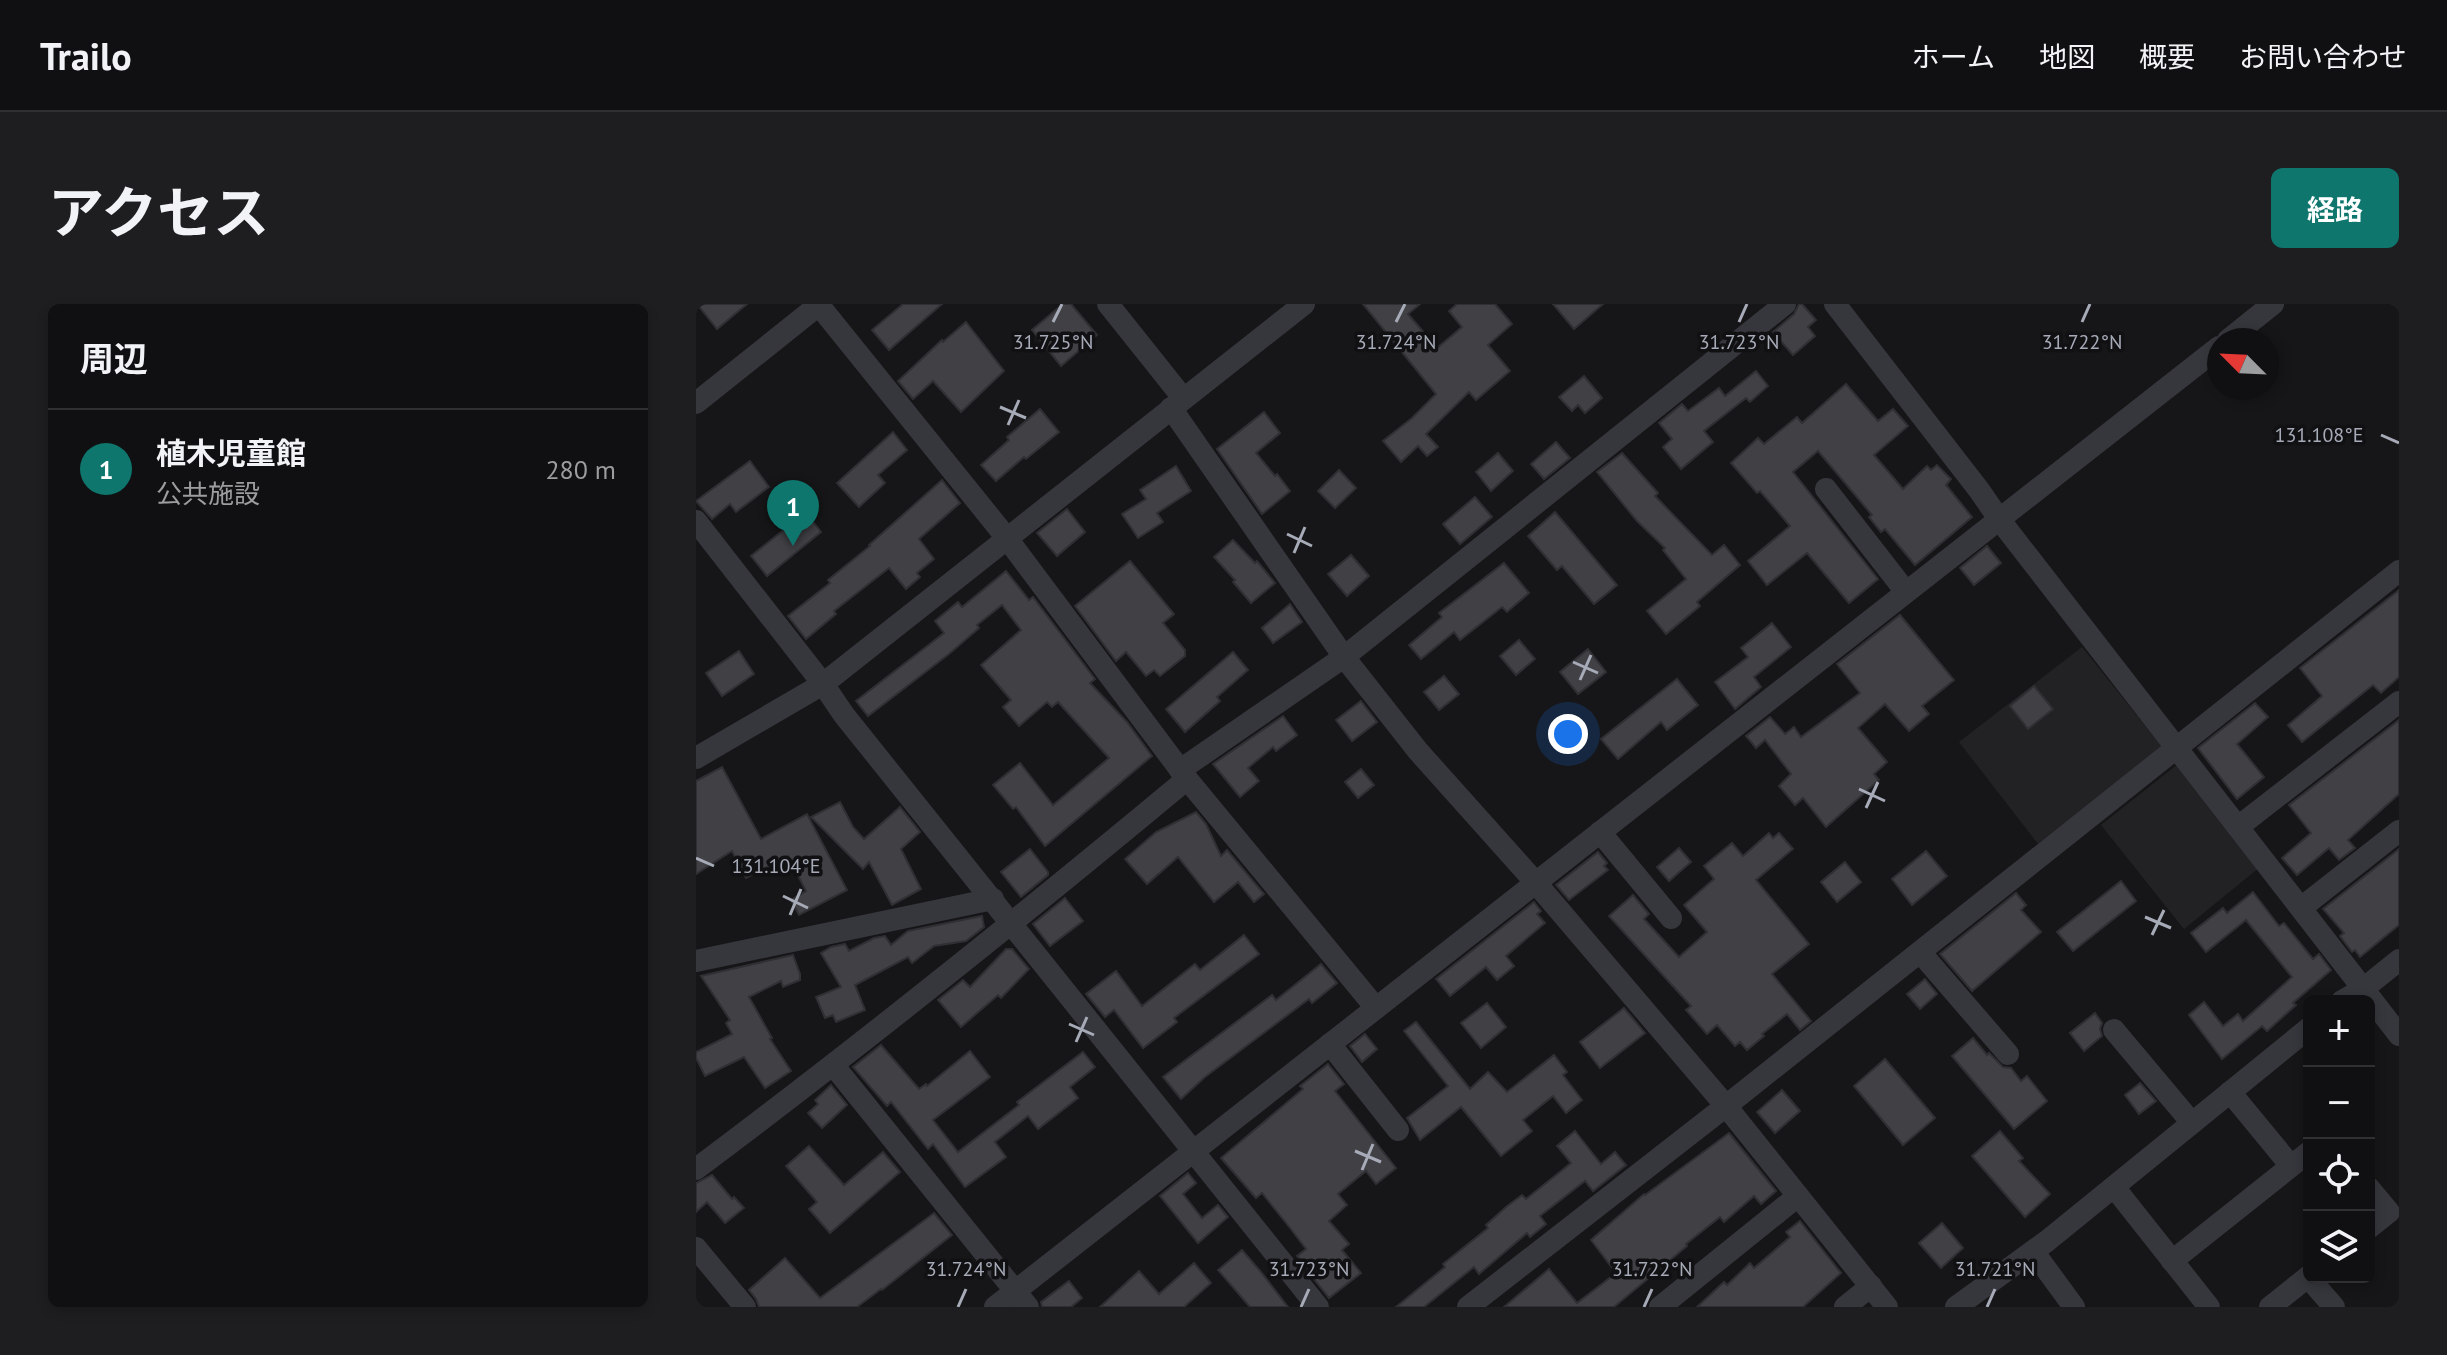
<!DOCTYPE html>
<html lang="ja">
<meta charset="utf-8">
<style>
body{margin:0;font-family:"PT Sans","Noto Sans JP",sans-serif;background:#1e1e20;color:#f1f3f6}
.controls{position:absolute;right:24px;bottom:24px;display:grid;overflow:hidden;border-radius:12px;box-shadow:0 4px 12px #0003}
.controls button{width:72px;height:72px;display:grid;place-items:center;padding:0;border:0;border-bottom:2px solid #303032;background:#101012;color:#f1f3f6;font:40px sans-serif}
.compass{position:absolute;left:1511px;top:24px;width:72px;height:72px;border-radius:50%;background:#101012;box-shadow:0 4px 12px #0003;rotate:294deg}
.you{position:absolute;left:872px;top:430px;width:28px;height:28px;margin:-20px;border:6px solid #fff;border-radius:50%;background:#1a73e8;box-shadow:0 0 0 12px #1a73e833}
.badge{display:grid;place-items:center;width:52px;height:52px;border-radius:50%;background:#0f766e;color:#fff;font-size:26px;font-weight:700}
.pin{position:absolute;translate:-50% -66px;filter:drop-shadow(0 2px 4px #0008)}
.pin::after{content:'';position:absolute;top:42px;width:28px;height:24px;background:inherit;clip-path:polygon(0 0,100% 0,50% 100%)}
.list{margin:0;padding:0;list-style:none}
h2{display:flex;justify-content:space-between;align-items:center;height:104px;margin:0;padding:0 32px;font-size:34px}
h2 small{font-size:26px;font-weight:400;color:#9c9d9f}
.list li{display:grid;grid-template-columns:52px 1fr auto;gap:24px;align-items:center;box-sizing:border-box;height:120px;padding:0 32px;border-top:2px solid #303032}
.list b{display:block;font-size:30px;white-space:nowrap}
.list p{margin:0;font-size:26px;white-space:nowrap;color:#9c9d9f}
.list em{font-size:26px;font-style:normal;color:#9c9d9f}
.icon{flex:none;width:44px;height:44px;fill:none;stroke:currentColor;stroke-width:2;stroke-linecap:round;stroke-linejoin:round}
.map{position:relative;flex:none;width:1703px;height:1003px;overflow:hidden;border-radius:12px}
header{display:flex;align-items:center;gap:48px;box-sizing:border-box;height:112px;padding:0 40px;background:#101012;border-bottom:2px solid #303032}
header strong{font-size:38px}
nav{display:flex;gap:44px;margin-inline-start:auto;font-size:28px}
.intro{display:flex;align-items:center;justify-content:space-between;box-sizing:border-box;height:192px;padding:0 48px}
h1{margin:0;font-size:56px}
.button{padding:20px 36px;border-radius:12px;background:#0f766e;color:#fff;font-size:28px;font-weight:700}
main{display:flex;gap:48px;padding:0 48px}
aside{flex:1;background:#101012;border-radius:12px;box-shadow:0 4px 12px #0003}
.map>svg:first-child{display:block}
</style>
<header>
<strong>Trailo</strong>
<nav><a>ホーム</a><a>地図</a><a>概要</a><a>お問い合わせ</a></nav>
</header>
<div class="intro"><h1>アクセス</h1><a class="button">経路</a></div>
<main>
<aside>
<h2>周辺<small></small></h2>
<ul class="list">
<li><span class="badge">1</span><div><b>植木児童館</b><p>公共施設</p></div><em>280 m</em></li>
</ul>
</aside>
<div class="map">
<svg width="1703" height="1003" viewBox="0 0 1703 1003">
<rect width="100%" height="100%" fill="#161618"/>
<g fill="#222225">
<polygon points="1386,343 1467,444 1342,540 1263,438"/>
<polygon points="1482,460 1564,563 1488,625 1405,521"/>
</g>
<g fill="#404045" stroke="#302f34" stroke-width="2">
<polygon points="1,0 51,0 21,25"/>
<polygon points="207,0 246,0 193,46 176,26"/>
<polygon points="367,0 375,0 401,31 365,62 336,26"/>
<polygon points="667,0 724,0 712,10 741,44 766,23 753,7 761,0 799,0 816,20 792,41 814,67 780,96 773,88 730,130 742,143 731,152 722,142 705,158 687,137 716,114 740,90"/>
<polygon points="857,0 907,0 878,25"/>
<polygon points="1103,0 1106,0 1120,16 1112,23 1119,32 1097,51 1077,28 1098,10"/>
<polygon points="270,18 308,67 265,108 237,77 217,95 202,77 246,36 247,38"/>
<polygon points="1060,67 1072,82 1054,98 1050,94 1008,127 1017,138 985,165 967,143 976,135 963,119 986,100 992,107 1023,84 1029,92"/>
<polygon points="888,72 906,94 889,109 882,101 876,107 863,93"/>
<polygon points="1150,80 1182,117 1197,105 1212,122 1178,151 1207,185 1231,162 1235,166 1241,161 1255,175 1250,181 1276,213 1219,261 1189,225 1185,228 1173,213 1176,211 1122,147 1097,168 1182,275 1153,299 1111,249 1071,281 1052,257 1094,222 1064,187 1061,189 1035,159 1062,134 1068,140 1101,113 1106,119"/>
<polygon points="344,105 363,128 330,155 328,153 300,177 285,161 313,136 311,133"/>
<polygon points="568,108 584,129 560,149 579,172 581,170 594,187 566,210 521,145"/>
<polygon points="197,128 211,146 182,171 189,179 163,203 141,179"/>
<polygon points="860,138 874,154 848,175 835,160"/>
<polygon points="802,149 817,167 795,187 780,168"/>
<polygon points="926,149 962,189 959,192 1016,251 1028,241 1044,261 1001,298 1004,302 970,330 951,307 990,275 967,246 969,244 941,217 901,168"/>
<polygon points="54,157 73,183 40,208 34,200 16,215 0,197"/>
<polygon points="480,162 495,187 461,209 467,218 442,234 426,210 450,195 444,186"/>
<polygon points="643,166 660,184 639,204 622,187"/>
<polygon points="246,176 264,199 223,235 238,255 221,269 224,273 210,285 193,264 138,307 140,310 110,335 92,312 134,279 132,276 174,242 173,241"/>
<polygon points="779,193 796,213 764,240 747,220"/>
<polygon points="371,205 389,228 361,252 341,229"/>
<polygon points="110,208 125,228 71,272 55,252"/>
<polygon points="859,208 921,281 898,300 866,262 861,266 832,232"/>
<polygon points="537,236 559,259 561,257 579,279 555,299 537,278 539,276 518,253"/>
<polygon points="1291,242 1305,259 1278,281 1264,264"/>
<polygon points="655,251 673,272 651,292 632,270"/>
<polygon points="434,257 478,310 467,319 489,346 489,352 464,372 458,366 450,372 430,348 420,357 379,302"/>
<polygon points="808,259 833,289 811,308 806,303 764,336 758,328 725,355 713,341 746,313 743,309"/>
<polygon points="310,267 333,296 337,293 399,375 394,379 431,418 456,452 349,542 320,503 317,505 297,481 324,459 357,501 413,454 362,398 356,403 351,398 323,422 307,403 315,396 285,361 325,326 306,301 281,321 283,324 253,350 172,412 160,397 248,329 239,317 262,298 266,303"/>
<polygon points="1703,286 1703,373 1685,389 1677,381 1606,438 1592,421 1626,392 1604,364"/>
<polygon points="594,300 606,318 577,339 566,324"/>
<polygon points="1204,311 1258,376 1226,402 1233,410 1213,427 1189,400 1162,424 1191,458 1178,470 1183,476 1130,523 1107,494 1099,501 1083,482 1095,470 1069,436 1060,444 1050,432 1074,413 1089,430 1098,423 1105,433 1164,389 1141,360"/>
<polygon points="1076,319 1095,343 1058,373 1065,383 1039,405 1019,378 1052,353 1045,344"/>
<polygon points="823,336 839,355 820,371 804,352"/>
<polygon points="892,345 910,368 882,390 864,368"/>
<polygon points="43,347 58,370 26,392 10,369"/>
<polygon points="537,348 552,366 521,393 524,397 489,428 470,405"/>
<polygon points="748,372 763,390 743,406 728,388"/>
<polygon points="981,375 1002,401 971,426 965,418 922,455 905,435"/>
<polygon points="1338,382 1357,405 1332,425 1314,402"/>
<polygon points="665,397 681,418 656,437 640,416"/>
<polygon points="1559,399 1572,413 1541,440 1568,473 1541,495 1502,444"/>
<polygon points="587,412 601,431 580,447 577,443 552,464 563,477 544,493 517,460"/>
<polygon points="1703,416 1703,490 1652,536 1659,544 1643,556 1633,544 1601,571 1586,554 1615,529 1593,501"/>
<polygon points="26,463 65,535 111,510 151,586 103,611 95,596 110,587 92,552 50,574 36,547 0,570 0,477"/>
<polygon points="665,465 678,481 662,494 649,478"/>
<polygon points="144,498 157,523 168,535 204,503 224,528 205,545 225,585 196,601 173,558 167,565 115,513"/>
<polygon points="500,508 510,520 525,552 531,546 568,590 558,598 542,578 518,598 482,553 451,580 429,555 460,528"/>
<polygon points="1073,529 1077,534 1083,529 1097,545 1060,576 1113,640 1076,670 1115,717 1104,726 1091,710 1066,730 1068,732 1051,746 1044,738 1039,742 1021,721 1011,730 990,706 995,702 913,612 937,591 953,610 948,615 983,653 1011,628 988,601 1018,575 1008,562 1036,539 1047,552"/>
<polygon points="983,544 995,558 973,577 961,563"/>
<polygon points="334,545 352,568 352,571 325,593 305,568"/>
<polygon points="1703,545 1703,621 1664,653 1659,646 1656,648 1644,632 1648,629 1627,605"/>
<polygon points="1230,547 1251,572 1216,601 1196,575"/>
<polygon points="902,548 911,559 908,562 912,566 873,596 860,581"/>
<polygon points="1149,558 1165,578 1141,598 1125,578"/>
<polygon points="1425,577 1440,597 1377,647 1361,628"/>
<polygon points="1557,588 1583,622 1588,619 1617,655 1623,650 1635,666 1597,699 1600,701 1571,727 1566,722 1526,755 1493,711 1508,698 1527,722 1542,710 1547,717 1596,673 1550,616 1510,648 1495,629 1527,604 1531,609"/>
<polygon points="1320,589 1330,601 1325,606 1345,628 1276,687 1244,650"/>
<polygon points="369,594 387,617 354,642 337,620"/>
<polygon points="838,598 845,607 841,610 849,619 810,652 818,662 801,676 790,663 754,692 740,675"/>
<polygon points="286,612 288,623 270,637 238,642 216,659 212,653 159,681 169,706 140,718 137,711 129,714 120,693 145,683 125,649 135,643 149,640 153,647 178,634 189,632 195,641 212,627"/>
<polygon points="548,631 563,650 478,714 481,718 447,744 418,706 409,713 390,690 420,667 446,702 499,660 504,666"/>
<polygon points="310,645 316,645 333,665 305,694 302,691 265,723 242,696 267,676 274,683"/>
<polygon points="97,651 104,670 104,676 87,683 85,677 53,693 76,734 74,735 95,767 69,784 48,753 9,772 0,754 0,748 36,730 30,719 34,716 5,672"/>
<polygon points="625,660 641,679 616,699 613,695 509,773 485,795 467,773 576,691 580,696"/>
<polygon points="1229,675 1241,690 1224,705 1211,690"/>
<polygon points="791,699 810,723 785,744 765,719"/>
<polygon points="928,704 949,729 904,764 884,738"/>
<polygon points="1399,709 1406,719 1404,725 1406,732 1388,747 1374,729"/>
<polygon points="720,718 774,785 792,768 811,788 858,751 871,768 867,771 886,796 870,809 857,792 827,816 836,827 805,852 765,803 724,836 711,814 752,782 708,727"/>
<polygon points="669,730 681,745 666,758 654,742"/>
<polygon points="1277,734 1291,751 1293,749 1307,763 1315,764 1325,777 1331,772 1351,797 1318,825 1256,752"/>
<polygon points="185,741 223,785 230,780 231,782 274,747 294,773 237,816 262,848 323,801 321,798 387,748 399,763 374,783 382,794 342,825 332,812 299,838 310,853 269,883 237,840 232,845 195,798 191,802 157,763"/>
<polygon points="1189,755 1239,814 1207,841 1158,782"/>
<polygon points="632,760 648,780 639,787 700,864 680,880 670,867 642,890 651,901 633,917 653,940 646,946 665,969 633,994 618,975 620,973 601,952 610,945 594,924 566,889 560,894 525,854 607,785 604,782"/>
<polygon points="1444,779 1460,797 1443,810 1429,791"/>
<polygon points="135,781 151,801 126,824 112,809 122,800 119,796"/>
<polygon points="1086,786 1104,807 1079,829 1061,808"/>
<polygon points="879,827 905,860 919,848 930,861 897,887 889,877 844,912 850,920 834,933 831,929 783,970 778,963 728,1003 700,1003 749,963 747,960 792,924 790,921 810,903 826,891 830,895 875,859 861,842"/>
<polygon points="1304,827 1327,854 1323,857 1354,890 1329,913 1276,852"/>
<polygon points="1033,829 1080,887 1065,900 1058,892 1028,918 1024,913 990,940 991,942 918,1003 808,1003 853,965 881,999 920,969 895,936 948,890 949,891"/>
<polygon points="113,842 148,881 187,848 204,868 134,929 113,905 121,898 90,862"/>
<polygon points="492,869 500,879 487,890 506,914 522,901 532,913 502,939 464,892"/>
<polygon points="16,871 36,895 38,893 48,904 29,919 11,898 0,908 0,879"/>
<polygon points="238,909 256,931 186,986 185,985 161,1003 63,1003 60,995 53,986 89,954 124,994"/>
<polygon points="1104,917 1145,969 1107,1003 1001,1003 1028,978 1031,981 1054,959 1058,964 1094,933 1090,928"/>
<polygon points="1246,919 1267,944 1245,964 1223,939"/>
<polygon points="546,946 565,968 592,1003 554,1003 522,966"/>
<polygon points="498,959 515,979 488,1003 404,1003 443,967 463,990"/>
<polygon points="373,977 386,994 375,1003 346,1003 345,998"/>
</g>
<g fill="none" stroke-linecap="round" stroke-linejoin="round">
<g stroke="#36373d" stroke-width="22">
<polyline points="122,0 310,233 491,475 680,704"/>
<polyline points="412,0 487,94"/>
<polyline points="1139,0 1283,186 1303,215 1703,731"/>
<polyline points="1532,36 1577,0"/>
<polyline points="0,99 124,0"/>
<polyline points="475,104 648,353 722,447 840,579 1030,802 1191,1003"/>
<polyline points="1130,185 1210,288"/>
<polyline points="0,217 127,380 148,411 622,1003"/>
<polyline points="0,454 127,380 608,0"/>
<polyline points="484,466 648,353 1089,0"/>
<polyline points="1542,523 1703,398"/>
<polyline points="904,528 975,614"/>
<polyline points="1605,604 1703,527"/>
<polyline points="1224,648 1312,750"/>
<polyline points="0,657 297,595"/>
<polyline points="1646,697 1667,685 1703,656"/>
<polyline points="1418,726 1496,819"/>
<polyline points="634,740 702,826"/>
<polyline points="138,762 332,1003"/>
<polyline points="1534,788 1595,862"/>
<path d="M0 865C167 740 330 609 491 475"/>
<polyline points="1418,883 1513,1003"/>
<polyline points="1673,884 1693,908 1673,924"/>
<polyline points="0,944 49,1003"/>
<polyline points="1337,947 1378,1003"/>
<polyline points="1476,957 1613,848"/>
<polyline points="1612,973 1638,1003"/>
<polyline points="299,1003 1523,43"/>
<polyline points="772,1003 1030,802 1703,267"/>
<polyline points="964,1003 1102,892"/>
<polyline points="1149,1003 1175,982"/>
<polyline points="1260,1003 1351,937 1613,724"/>
<polyline points="1574,1003 1613,972"/>
</g>
</g>
<path fill="none" stroke="#a7abb8" stroke-width="3" d="M357 18 366 0M700 18 709 0M1043 18 1051 0M1386 18 1394 0M304 103 330 114M312 121 323 96M1685 131 1703 139M591 230 616 242M598 249 609 223M877 358 902 369M884 376 895 351M1163 485 1189 497M1170 504 1182 478M0 554 18 562M87 592 112 604M94 611 105 585M1449 613 1475 624M1456 631 1468 606M373 720 398 731M380 738 391 713M659 847 685 858M666 866 677 840M262 1003 270 985M605 1003 613 985M948 1003 956 985M1291 1003 1299 985"/>
<g font-size="20" text-anchor="middle" fill="#a7abb8" stroke="#111113" stroke-width="7" stroke-linejoin="round" paint-order="stroke">
<text x="357" y="45">31.725°N</text>
<text x="700" y="45">31.724°N</text>
<text x="1043" y="45">31.723°N</text>
<text x="1386" y="45">31.722°N</text>
<text x="1623" y="138">131.108°E</text>
<text x="80" y="569">131.104°E</text>
<text x="270" y="972">31.724°N</text>
<text x="613" y="972">31.723°N</text>
<text x="956" y="972">31.722°N</text>
<text x="1299" y="972">31.721°N</text>
</g>
</svg>
<div class="controls">
<button>+</button>
<button>−</button>
<button><svg class="icon" aria-label="locate" viewBox="0 0 24 24"><circle cx="12" cy="12" r="6"/><path d="M12 2v4M12 18v4M2 12h4M18 12h4"/></svg></button>
<button><svg class="icon" aria-label="layers" viewBox="0 0 24 24"><path d="M12 4l9 5-9 5-9-5zM3 14l9 5 9-5"/></svg></button>
</div>
<svg class="compass" viewBox="-18 -18 36 36"><path d="M0-13l5 13h-10z" fill="#e53935"/><path d="M0 13l5-13h-10z" fill="#9c9d9f"/></svg>
<div class="you"></div>
<div class="pin badge" style="left:97px;top:242px">1</div>
</div>
</main>
